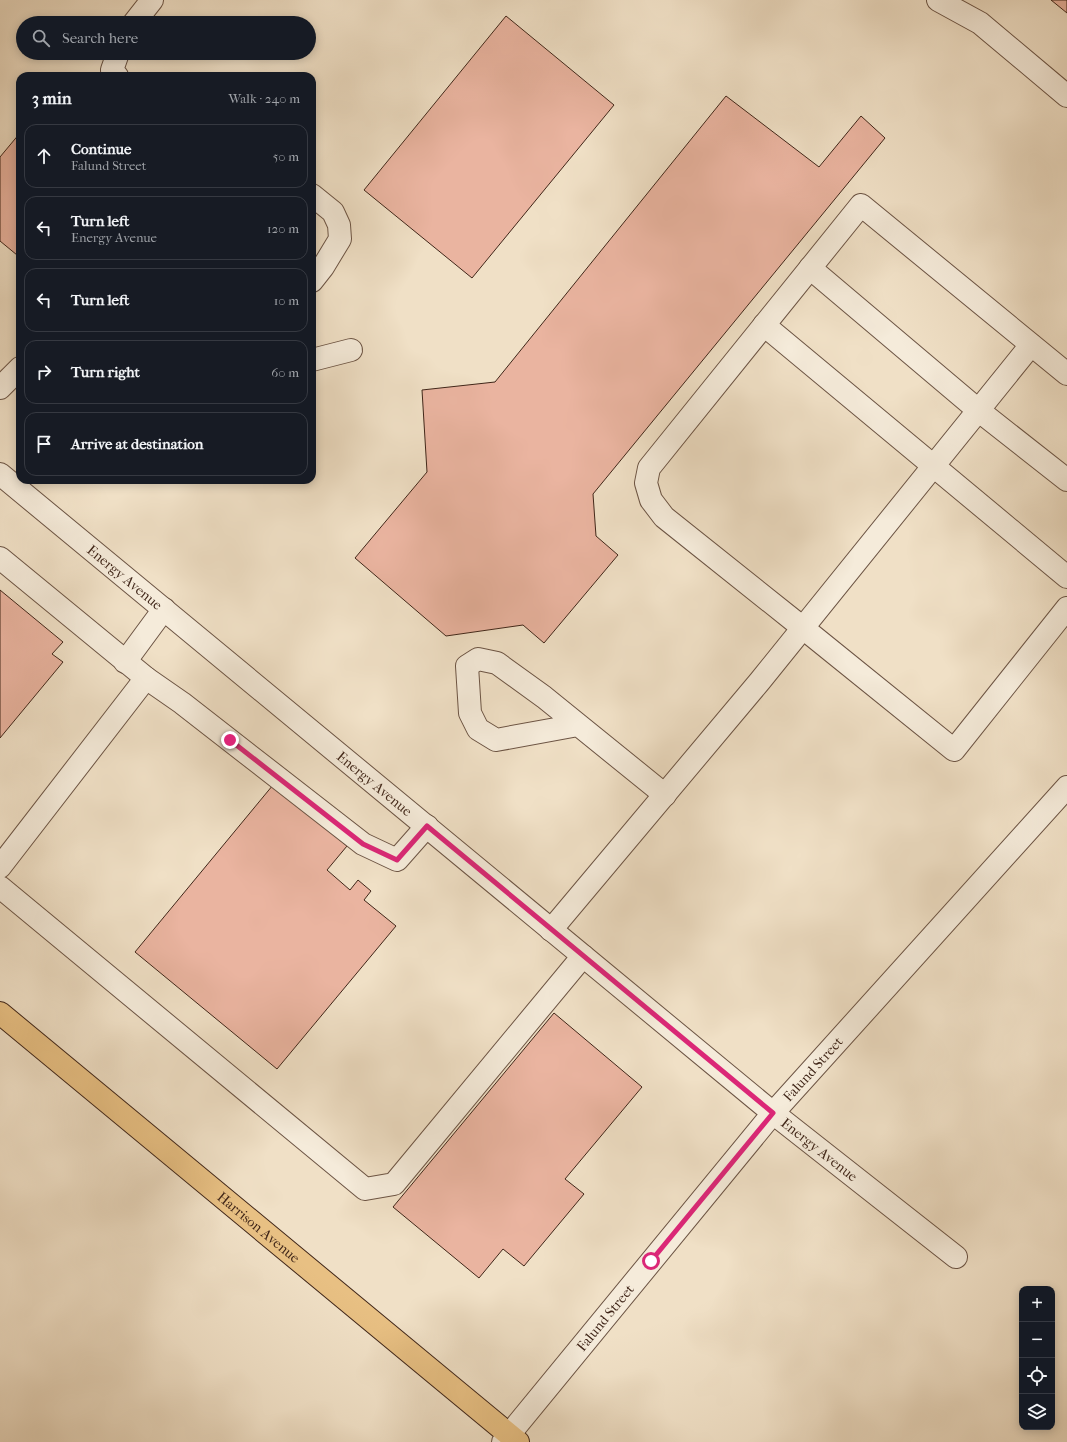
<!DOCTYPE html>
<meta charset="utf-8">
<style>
body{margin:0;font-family:"IM FELL French Canon",serif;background:#242831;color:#f1f3f6}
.controls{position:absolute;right:12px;bottom:12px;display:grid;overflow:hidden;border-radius:8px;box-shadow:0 2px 10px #0003}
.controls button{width:36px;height:36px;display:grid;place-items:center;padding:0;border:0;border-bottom:1px solid #363941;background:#171b24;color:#f1f3f6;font:20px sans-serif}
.stop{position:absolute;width:12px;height:12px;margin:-9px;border:3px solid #db2777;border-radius:50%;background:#fff}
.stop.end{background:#db2777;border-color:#fff;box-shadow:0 1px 4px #0008}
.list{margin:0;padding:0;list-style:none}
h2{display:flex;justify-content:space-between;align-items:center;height:52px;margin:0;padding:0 16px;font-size:17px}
h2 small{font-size:13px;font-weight:400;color:#9ea1a6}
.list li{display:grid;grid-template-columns:26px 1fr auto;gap:12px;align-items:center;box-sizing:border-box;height:64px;margin:0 8px 8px;padding:0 8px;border:1px solid #363941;border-radius:12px}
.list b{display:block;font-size:15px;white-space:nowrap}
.list p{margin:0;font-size:13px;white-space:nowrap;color:#9ea1a6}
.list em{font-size:13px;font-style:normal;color:#9ea1a6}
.icon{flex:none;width:22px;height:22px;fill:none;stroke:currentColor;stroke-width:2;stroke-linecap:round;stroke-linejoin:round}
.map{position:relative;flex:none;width:1067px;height:1442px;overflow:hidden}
.search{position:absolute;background:#171b24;box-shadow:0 2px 10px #0003;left:16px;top:16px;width:300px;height:44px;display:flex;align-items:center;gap:10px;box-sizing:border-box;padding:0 14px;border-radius:22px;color:#9ea1a6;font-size:15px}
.panel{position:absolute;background:#171b24;box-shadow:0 2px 10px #0003;left:16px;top:72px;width:300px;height:412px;border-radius:12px}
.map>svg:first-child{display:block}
</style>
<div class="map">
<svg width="1067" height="1442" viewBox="0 0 1067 1442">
<rect width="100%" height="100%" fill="#f0e0c6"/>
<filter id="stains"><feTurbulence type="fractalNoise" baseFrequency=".005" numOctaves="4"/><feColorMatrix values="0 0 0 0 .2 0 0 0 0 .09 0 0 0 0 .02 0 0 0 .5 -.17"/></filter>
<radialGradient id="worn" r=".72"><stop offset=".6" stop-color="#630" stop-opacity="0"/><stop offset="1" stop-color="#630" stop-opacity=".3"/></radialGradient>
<g fill="#eab4a0" stroke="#402619">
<polygon points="1051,0 1067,0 1067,13"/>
<polygon points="506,16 614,105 472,278 364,190"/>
<polygon points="726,96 819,167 861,116 885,138 593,494 596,536 618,555 544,643 523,625 446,636 355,558 427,472 422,390 495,382"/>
<polygon points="20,133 20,251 17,255 0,241 0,157"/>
<polygon points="0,590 63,642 52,654 63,662 0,738"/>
<polygon points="273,785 347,846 327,870 350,890 358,880 371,891 364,900 396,926 277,1069 135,952"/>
<polygon points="554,1013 642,1087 565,1179 584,1194 524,1266 503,1249 479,1278 393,1207"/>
</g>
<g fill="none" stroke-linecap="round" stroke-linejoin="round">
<g stroke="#6c5444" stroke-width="24">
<g id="minor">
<polyline points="938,0 980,23 1067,96"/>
<polyline points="134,23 152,0"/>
<polyline points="117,76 112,70 118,53"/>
<polyline points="312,195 333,212 339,225 340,239 323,267 312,281"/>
<polyline points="810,268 978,410 1067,480"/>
<polyline points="764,325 1067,577"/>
<polyline points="312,360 351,350"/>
<polyline points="1067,374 861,205 649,468 646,483 651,500 664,517 803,628 954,750 1067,608"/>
<polyline points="0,388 20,368"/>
<path id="s1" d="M0 474 773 1113 956 1257"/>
<polyline points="0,558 146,678 182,703 363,844 397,860 427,826"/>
<polyline points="125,662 164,609"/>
<polyline points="578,725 496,740 478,729 470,713 467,666 478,659 497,663 544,697 665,795"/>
<polyline points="0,867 146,678"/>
<polyline points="0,887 365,1189 394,1184 583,956"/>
<polyline points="551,930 760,681 1031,345"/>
<path id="s2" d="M503 1442 773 1113 1067 787"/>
</g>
</g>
<g stroke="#402619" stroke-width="24">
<g id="major">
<path id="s3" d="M0 1013 518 1442"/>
</g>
</g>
<use href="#minor" stroke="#f5ebda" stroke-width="22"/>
<use href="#major" stroke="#e8c083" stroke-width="22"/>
</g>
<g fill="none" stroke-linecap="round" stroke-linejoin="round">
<polyline stroke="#db2777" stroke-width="5" points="230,740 363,844 397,860 427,826 773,1113 651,1261"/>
</g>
<g text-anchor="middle" stroke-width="4" stroke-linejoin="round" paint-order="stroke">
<g font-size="14" fill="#402619" stroke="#f5ebda">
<text dy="5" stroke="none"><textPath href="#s1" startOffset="162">Energy Avenue</textPath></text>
<text dy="5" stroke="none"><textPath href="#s1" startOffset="486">Energy Avenue</textPath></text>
<text dy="5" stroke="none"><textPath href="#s2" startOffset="485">Falund Street</textPath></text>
<text dy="5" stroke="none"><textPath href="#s1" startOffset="1062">Energy Avenue</textPath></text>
<text dy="5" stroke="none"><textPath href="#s3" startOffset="336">Harrison Avenue</textPath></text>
<text dy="5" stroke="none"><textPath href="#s2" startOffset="161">Falund Street</textPath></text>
</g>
</g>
<rect width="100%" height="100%" filter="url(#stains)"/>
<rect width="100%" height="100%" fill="url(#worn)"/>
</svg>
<div class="controls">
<button>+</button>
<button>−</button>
<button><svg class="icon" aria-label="locate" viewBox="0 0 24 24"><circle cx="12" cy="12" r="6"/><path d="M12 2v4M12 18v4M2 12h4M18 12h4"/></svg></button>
<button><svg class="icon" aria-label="layers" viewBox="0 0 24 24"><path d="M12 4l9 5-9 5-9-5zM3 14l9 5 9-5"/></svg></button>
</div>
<div class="stop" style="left:651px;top:1261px"></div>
<div class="stop end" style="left:230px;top:740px"></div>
<div class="search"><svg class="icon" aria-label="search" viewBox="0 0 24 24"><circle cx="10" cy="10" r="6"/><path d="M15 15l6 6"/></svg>Search here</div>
<section class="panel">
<h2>3 min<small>Walk · 240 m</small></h2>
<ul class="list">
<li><svg class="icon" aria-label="ahead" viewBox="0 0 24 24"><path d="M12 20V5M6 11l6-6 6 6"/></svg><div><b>Continue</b><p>Falund Street</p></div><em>50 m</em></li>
<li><svg class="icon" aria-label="left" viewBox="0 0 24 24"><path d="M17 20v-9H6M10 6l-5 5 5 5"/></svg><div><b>Turn left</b><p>Energy Avenue</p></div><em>120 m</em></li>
<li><svg class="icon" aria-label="left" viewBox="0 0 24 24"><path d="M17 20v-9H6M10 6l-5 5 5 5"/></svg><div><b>Turn left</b></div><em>10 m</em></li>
<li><svg class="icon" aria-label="right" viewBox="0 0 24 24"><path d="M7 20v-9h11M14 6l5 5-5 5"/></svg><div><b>Turn right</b></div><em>60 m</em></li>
<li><svg class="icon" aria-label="arrive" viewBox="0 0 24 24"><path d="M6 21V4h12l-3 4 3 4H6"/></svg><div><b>Arrive at destination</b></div></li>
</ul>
</section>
</div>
